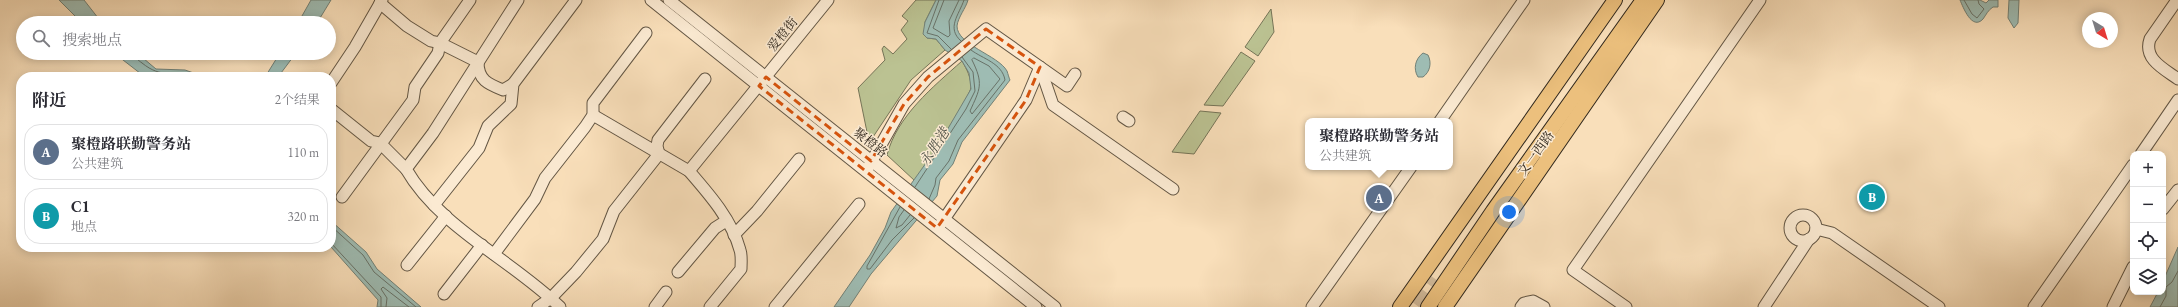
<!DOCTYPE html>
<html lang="zh">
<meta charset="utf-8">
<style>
body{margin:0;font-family:"EB Garamond","Noto Serif SC",serif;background:#f2f2f3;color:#2b2b33}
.controls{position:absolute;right:12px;bottom:12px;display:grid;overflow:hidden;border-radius:8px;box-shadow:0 2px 10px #0003}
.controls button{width:36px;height:36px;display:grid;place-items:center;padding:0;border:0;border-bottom:1px solid #e1e1e2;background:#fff;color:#2b2b33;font:20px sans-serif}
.compass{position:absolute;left:2082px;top:12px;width:36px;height:36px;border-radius:50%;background:#fff;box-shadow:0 2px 10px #0003;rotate:142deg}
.you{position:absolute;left:1509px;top:212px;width:14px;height:14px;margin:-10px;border:3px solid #fff;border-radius:50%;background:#1a73e8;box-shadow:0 0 0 6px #1a73e833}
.badge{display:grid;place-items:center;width:26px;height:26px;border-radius:50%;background:#8f2418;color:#fff;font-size:13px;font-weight:700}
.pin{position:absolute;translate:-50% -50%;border:2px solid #fff;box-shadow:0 1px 4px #0006}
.popup{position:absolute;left:1305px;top:118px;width:148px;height:52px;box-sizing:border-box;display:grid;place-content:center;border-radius:8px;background:#fff;filter:drop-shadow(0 1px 3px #0005);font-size:13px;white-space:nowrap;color:#7c7c81}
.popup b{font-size:15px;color:#2b2b33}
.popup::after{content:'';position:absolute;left:50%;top:100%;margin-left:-8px;border:8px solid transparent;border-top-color:#fff}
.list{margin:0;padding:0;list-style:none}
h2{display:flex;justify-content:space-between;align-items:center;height:52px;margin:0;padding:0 16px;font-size:17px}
h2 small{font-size:13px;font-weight:400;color:#7c7c81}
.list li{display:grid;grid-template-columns:26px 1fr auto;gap:12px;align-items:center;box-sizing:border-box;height:56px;margin:0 8px 8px;padding:0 8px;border:1px solid #e1e1e2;border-radius:16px}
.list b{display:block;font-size:15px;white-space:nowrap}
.list p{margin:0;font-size:13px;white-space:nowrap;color:#7c7c81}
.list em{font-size:13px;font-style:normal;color:#7c7c81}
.icon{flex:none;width:22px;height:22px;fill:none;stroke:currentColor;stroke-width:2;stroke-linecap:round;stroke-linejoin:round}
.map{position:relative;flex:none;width:2178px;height:307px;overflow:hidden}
.search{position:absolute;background:#fff;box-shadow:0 2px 10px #0003;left:16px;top:16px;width:320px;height:44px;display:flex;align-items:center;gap:10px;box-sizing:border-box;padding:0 14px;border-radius:22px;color:#7c7c81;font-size:15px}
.panel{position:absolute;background:#fff;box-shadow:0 2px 10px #0003;left:16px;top:72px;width:320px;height:180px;border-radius:16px}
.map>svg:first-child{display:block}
</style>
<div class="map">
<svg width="2178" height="307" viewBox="0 0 2178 307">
<rect width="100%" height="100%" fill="#f9dfba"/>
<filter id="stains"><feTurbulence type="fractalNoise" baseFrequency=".005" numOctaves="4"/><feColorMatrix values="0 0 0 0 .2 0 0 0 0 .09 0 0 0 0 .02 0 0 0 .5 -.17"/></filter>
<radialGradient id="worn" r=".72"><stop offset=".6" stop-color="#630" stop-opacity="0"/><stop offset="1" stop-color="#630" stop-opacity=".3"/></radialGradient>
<g fill="#bbc292" stroke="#767558">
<polygon points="916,0 936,0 925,22 927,38 936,39 945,50 911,80 871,140 868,137 858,88 885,60 882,49 884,46 893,54 907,39 901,30 908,21 902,16"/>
<polygon points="1271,9 1274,32 1258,56 1245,47"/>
<polygon points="1241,52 1255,61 1223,106 1204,105"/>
<path d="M962 61C967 70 971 77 971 87 971 96 923 168 915 181L887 155C897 116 933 87 962 61Z"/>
<polygon points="1200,111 1221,113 1194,154 1172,152"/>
</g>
<g fill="#9ebcb3" stroke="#728177">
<polygon points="59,0 84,0 102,23 82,23"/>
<polygon points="311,0 331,0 317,23 298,23"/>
<path d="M936 0H968C966 8 958 17 957 26 957 45 998 55 1007 71 1008 74 1009 78 1010 80L962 142 953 164 940 180 937 196 871 274 849 307H834L870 255 885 228 891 212 936 149 971 89 969 73 962 61 945 50 936 39 927 38 923 34 925 22Z"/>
<path d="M1960 0H1980L1986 3 1989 0H1998V7H1993C1988 10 1986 15 1983 19 1972 31 1963 7 1960 0Z"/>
<polygon points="2009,0 2019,0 2018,23 2014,28 2008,18"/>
<polygon points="114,53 137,53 156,69 185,70 205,77 145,77"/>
<polygon points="280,53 296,53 278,77 265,77"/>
<path d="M1423 53 1428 55C1432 63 1430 72 1423 77H1418C1413 69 1415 59 1423 53Z"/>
<polygon points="331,221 366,252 377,269 421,307 377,307 378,300 331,247"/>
<polygon points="2178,247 2178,307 2150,307 2158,292 2163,292 2163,281"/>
</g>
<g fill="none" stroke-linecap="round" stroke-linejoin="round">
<g stroke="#687268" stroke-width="1">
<polyline points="939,0 927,33 938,36 951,49"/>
<polyline points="944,0 933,28 948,37 950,35 949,21 959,0"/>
<polyline points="1964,0 1972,14 1977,18 1984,9 1979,4 1978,0"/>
<path d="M961 41C946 28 959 15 964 0"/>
<path d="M135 53C135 58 138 60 142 63 162 79 171 70 192 77"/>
<path d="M974 58 989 66 1000 79 972 114 970 111C980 89 984 84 972 60Z"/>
<polyline points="915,187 966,109 975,91 973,72 962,57"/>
<path d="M929 199 935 185 936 178 949 161 958 140 1005 80C1002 63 983 59 971 50"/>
<polyline points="900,207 867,266 867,269 870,269 892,240 914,218"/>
<polyline points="904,210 899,217 896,228 902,225 910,215"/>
<polyline points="331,226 363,255 374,272 416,307"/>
<polyline points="331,243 381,297 381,307"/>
<polyline points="386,307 387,298 381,289 383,287 409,307"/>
<polyline points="2160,307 2166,296 2166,287 2172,282 2178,271"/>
</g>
<polyline stroke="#d1ba9b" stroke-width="16" stroke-dasharray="16 8" stroke-linecap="butt" points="1419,307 1438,281"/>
<g stroke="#635644" stroke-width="13">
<g id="minor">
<path d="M518 0 433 133 406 169C440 228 512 260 560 307"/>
<polyline points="651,0 1036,307"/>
<polyline points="669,0 1055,307"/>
<path d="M2177 0 2150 39C2143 59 2164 69 2178 79"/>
<path d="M380 3 407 26 431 41 440 43 478 62C478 80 488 84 503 90L513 84"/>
<polyline points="331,83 355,47 382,0"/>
<polyline points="331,109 371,141 380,143 406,169"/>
<polyline points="593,115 689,171"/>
<polyline points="1123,117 1129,121"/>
<polyline points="1440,121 1524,0"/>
<polyline points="2141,154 2178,100"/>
<polyline points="869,166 904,104 928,77 986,29 1040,67 1053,105 1173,189"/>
<polyline points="342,197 413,100 415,87 438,53 440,43 470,0"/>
<polyline points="434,205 479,148 488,126 511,104 513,84 576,0"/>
<polyline points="2163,209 2178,190"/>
<circle cx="1803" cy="228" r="13"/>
<polyline points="940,225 1026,100 1040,67 1067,86 1075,74"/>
<polyline points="1816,229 1832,233 1939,307"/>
<polyline points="734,235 757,211 799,159"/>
<polyline points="494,254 535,199 545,178 585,127 593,115 593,103 646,33"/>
<polyline points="407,265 446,216"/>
<polyline points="678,272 715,228 726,221"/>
<polyline points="444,294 482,245"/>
<polyline points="538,307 551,298 576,272 603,239 614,211 659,154 657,146 658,140 705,79"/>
<polyline points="655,307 666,292"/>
<path d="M710 307 741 269C741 263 742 256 740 250 732 220 709 194 689 171L828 0"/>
<polyline points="775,307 859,204"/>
<polyline points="1312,307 1411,167"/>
<polyline points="1521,307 1524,303 1533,301 1544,307"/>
<polyline points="1626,307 1573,270 1760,0"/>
<polyline points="1764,307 1809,239"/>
<polyline points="2034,307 2133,165"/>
<polyline points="2113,307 2133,267"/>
</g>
</g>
<g stroke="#31281d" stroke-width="16">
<g id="major">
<polyline points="1400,307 1615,0"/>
<polyline points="1428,307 1493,211 1643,0"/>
<polyline points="1445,307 1657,0"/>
</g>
</g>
<use href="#minor" stroke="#fbead2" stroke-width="11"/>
<use href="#major" stroke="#ecc07d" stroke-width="14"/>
</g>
<path fill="none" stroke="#d6540e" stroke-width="3" stroke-dasharray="8 5" stroke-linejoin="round" d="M986 29 1040 67 1026 100 937 228 759 86 766 77 871 161 904 104 928 77Z"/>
<g text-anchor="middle" stroke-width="3" stroke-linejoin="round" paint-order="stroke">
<g font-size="13" fill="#31281d" stroke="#fbead2">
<text transform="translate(782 34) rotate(-51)" y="5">爱橙街</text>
<text transform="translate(871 142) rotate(38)" y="5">聚橙路</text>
<text transform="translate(1535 153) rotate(-54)" y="5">文一西路</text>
</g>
<g font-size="14" font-style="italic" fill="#52544a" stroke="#fbead2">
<text transform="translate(934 147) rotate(-57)" y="5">永胜港</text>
</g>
</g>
<rect width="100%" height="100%" filter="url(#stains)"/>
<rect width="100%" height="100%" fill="url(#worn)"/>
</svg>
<div class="controls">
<button>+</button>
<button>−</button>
<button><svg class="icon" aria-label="locate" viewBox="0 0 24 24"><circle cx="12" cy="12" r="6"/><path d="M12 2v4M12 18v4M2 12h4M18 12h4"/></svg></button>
<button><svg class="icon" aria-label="layers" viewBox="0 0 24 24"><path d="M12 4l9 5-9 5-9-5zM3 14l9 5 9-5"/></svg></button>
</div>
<svg class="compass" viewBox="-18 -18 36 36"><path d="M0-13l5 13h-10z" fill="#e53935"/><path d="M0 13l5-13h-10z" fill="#7c7c81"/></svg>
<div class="you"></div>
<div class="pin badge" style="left:1379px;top:198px;background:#5c6f8a">A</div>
<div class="popup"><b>聚橙路联勤警务站</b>公共建筑</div>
<div class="pin badge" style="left:1872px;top:197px;background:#0f9aa8">B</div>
<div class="search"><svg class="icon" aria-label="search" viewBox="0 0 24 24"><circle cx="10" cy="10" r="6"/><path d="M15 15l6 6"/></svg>搜索地点</div>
<section class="panel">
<h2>附近<small>2个结果</small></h2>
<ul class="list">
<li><span class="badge" style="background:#5c6f8a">A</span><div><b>聚橙路联勤警务站</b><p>公共建筑</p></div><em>110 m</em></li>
<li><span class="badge" style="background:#0f9aa8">B</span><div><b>C1</b><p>地点</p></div><em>320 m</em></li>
</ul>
</section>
</div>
